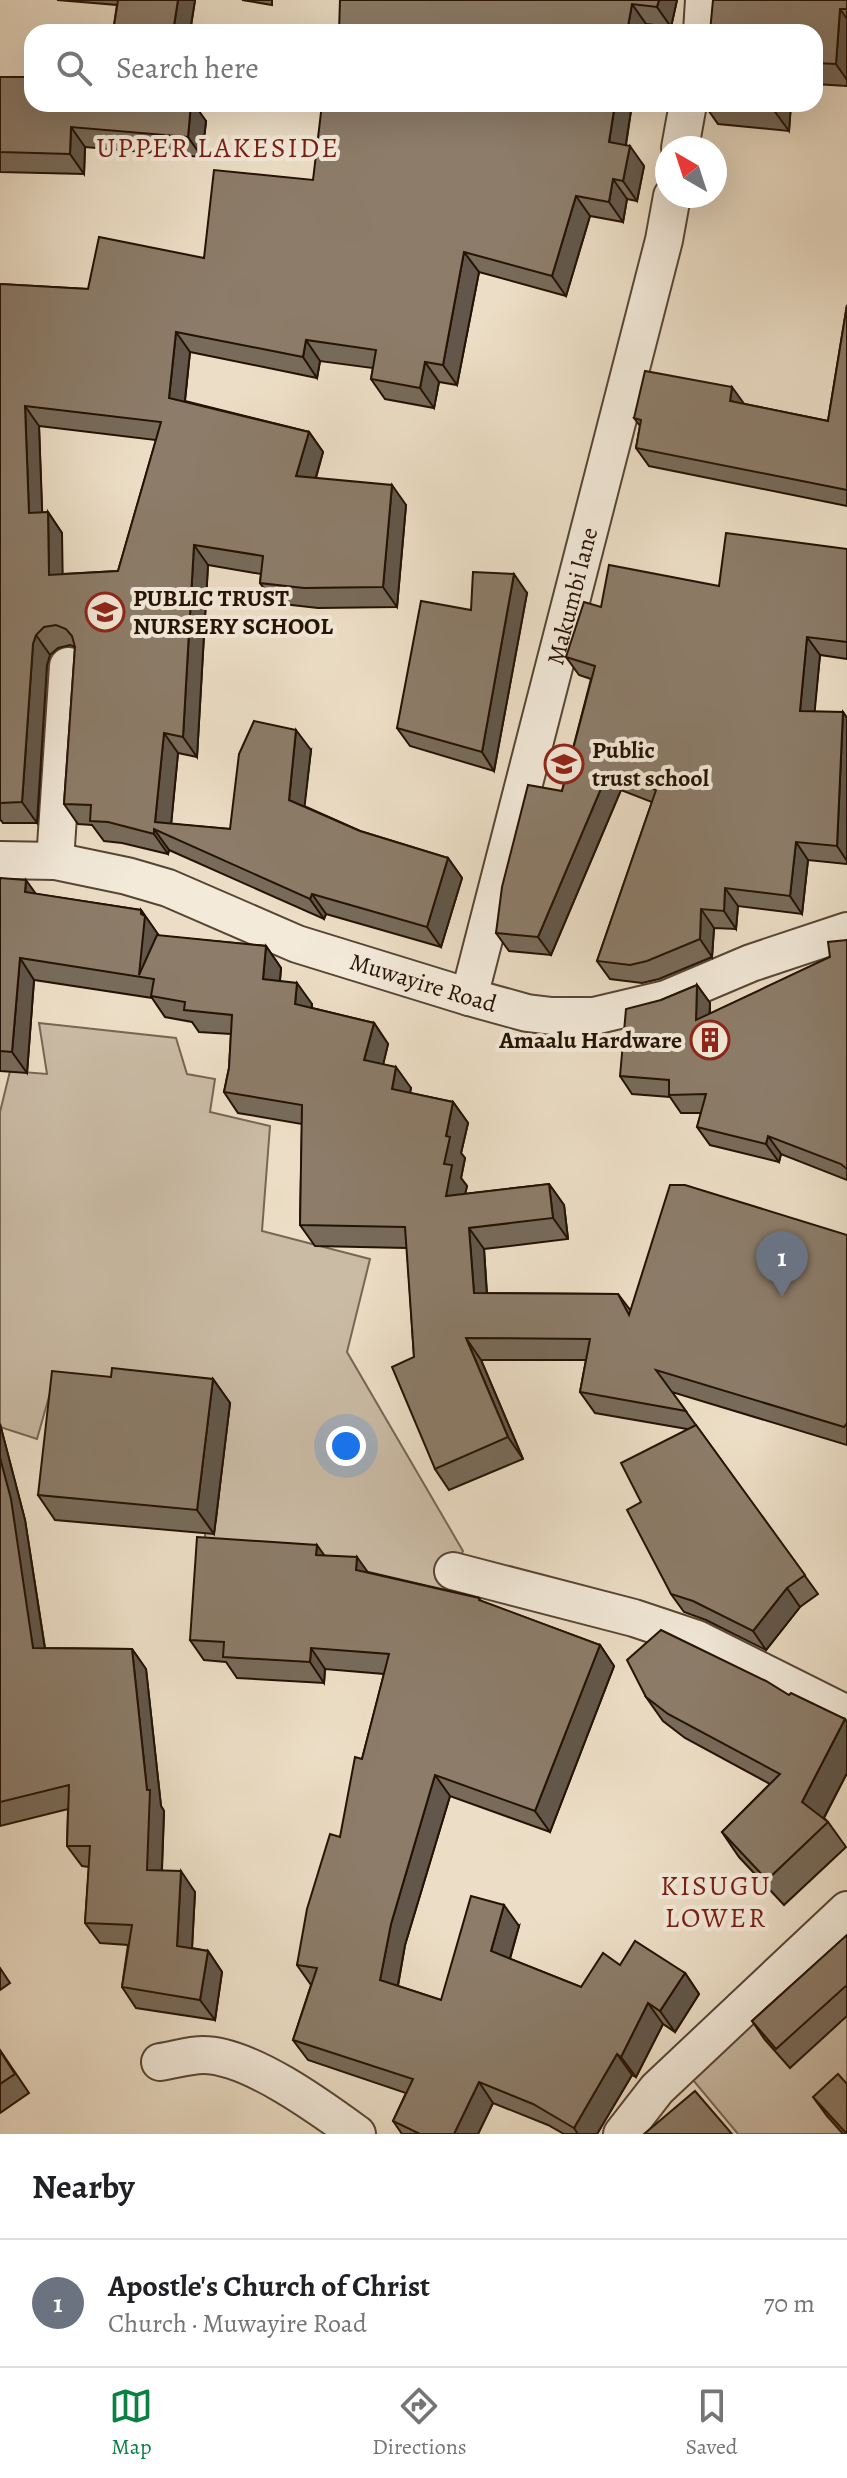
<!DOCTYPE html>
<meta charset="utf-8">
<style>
body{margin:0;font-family:Alegreya,serif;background:#f2f2f2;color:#202124}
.compass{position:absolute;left:655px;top:136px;width:72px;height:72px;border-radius:50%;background:#fff;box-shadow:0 8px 32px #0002;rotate:321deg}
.you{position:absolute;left:346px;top:1446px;width:28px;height:28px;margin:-20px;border:6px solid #fff;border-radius:50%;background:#1a73e8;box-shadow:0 0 0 12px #1a73e833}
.badge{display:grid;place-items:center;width:52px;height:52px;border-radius:50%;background:#0b8043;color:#fff;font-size:26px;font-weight:700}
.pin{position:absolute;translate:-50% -66px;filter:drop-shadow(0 2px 4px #0008)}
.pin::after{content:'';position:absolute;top:42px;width:28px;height:24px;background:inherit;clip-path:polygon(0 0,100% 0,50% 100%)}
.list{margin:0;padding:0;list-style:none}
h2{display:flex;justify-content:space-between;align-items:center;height:104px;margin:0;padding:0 32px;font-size:34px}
h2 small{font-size:26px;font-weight:400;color:#757577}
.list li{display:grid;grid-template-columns:52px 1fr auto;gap:24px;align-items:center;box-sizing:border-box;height:128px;padding:0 32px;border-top:2px solid #e0e0e0}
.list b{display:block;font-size:30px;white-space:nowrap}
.list p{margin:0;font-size:26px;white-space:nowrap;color:#757577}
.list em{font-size:26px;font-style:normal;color:#757577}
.icon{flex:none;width:44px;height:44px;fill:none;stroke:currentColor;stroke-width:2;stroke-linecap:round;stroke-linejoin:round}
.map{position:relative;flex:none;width:847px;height:2134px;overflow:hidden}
.search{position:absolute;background:#fff;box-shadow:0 8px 32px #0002;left:24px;right:24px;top:24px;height:88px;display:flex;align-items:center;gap:20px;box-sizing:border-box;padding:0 28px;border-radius:24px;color:#757577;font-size:30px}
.sheet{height:232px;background:#fff}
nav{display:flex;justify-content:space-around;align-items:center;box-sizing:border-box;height:112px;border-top:2px solid #e0e0e0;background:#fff;font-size:22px;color:#757577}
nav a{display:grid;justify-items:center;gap:4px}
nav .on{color:#0b8043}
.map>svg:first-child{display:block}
</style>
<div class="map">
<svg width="847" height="2134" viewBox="0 0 847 2134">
<rect width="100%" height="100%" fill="#ecdec6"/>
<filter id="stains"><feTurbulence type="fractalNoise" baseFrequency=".0025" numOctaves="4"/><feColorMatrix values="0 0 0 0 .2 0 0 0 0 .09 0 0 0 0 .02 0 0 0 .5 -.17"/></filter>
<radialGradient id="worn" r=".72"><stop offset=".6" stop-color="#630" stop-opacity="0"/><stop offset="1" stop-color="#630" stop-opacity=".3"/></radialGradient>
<g fill="#cabba5" stroke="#776654" stroke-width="2">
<polygon points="39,1023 176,1038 187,1074 215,1079 210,1112 270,1126 262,1231 370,1259 347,1352 463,1551 436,1606 203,1560 206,1523 216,1521 229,1403 52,1386 37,1439 0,1427 0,1112 10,1071 47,1074"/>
<polygon points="847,1933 847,2134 738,2134 693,2080 740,2027"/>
</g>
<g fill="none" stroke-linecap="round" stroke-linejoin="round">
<g stroke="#564534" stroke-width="40">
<g id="minor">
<polyline points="702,32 704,0"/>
<polyline points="680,148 688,104"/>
<path id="s1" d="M0 860 55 861 127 876 168 888 297 944 469 997 527 1013 552 1016H594L666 999 751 963 847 931"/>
<polyline points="55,861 68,666"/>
<path id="s2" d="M469 997 664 240 672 196"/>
<polyline points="453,1571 634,1618 697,1639 847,1714"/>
<path d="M160 2062C174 2060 189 2055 203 2055 249 2055 320 2107 357 2134"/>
<polyline points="622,2134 657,2089 847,1910"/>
</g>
</g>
<use href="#minor" stroke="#f3eada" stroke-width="36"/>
</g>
<g fill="#786b5a" stroke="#241204" stroke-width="2" fill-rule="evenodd">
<polygon points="57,0 195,0 190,32 113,32 117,5"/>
<polygon points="242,0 272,0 272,5"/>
<polygon points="340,0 677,0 671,27 646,24"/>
<polygon points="847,0 847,86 815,84 815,32"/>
<polygon points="0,77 206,121 202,157 85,147 84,174 0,172"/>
<path d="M632 104 626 145 644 166 637 201 627 199 623 222 590 216 566 296 479 272 457 385 439 382 434 408 385 399 371 379 373 368 320 361 317 378 190 352 185 401 309 432 323 452 316 478 406 505 397 607 318 608 274 603 260 583 261 574 208 565 197 757 178 753 171 824 230 829 311 750 304 806 360 831 448 858 462 878 441 947 326 914 324 919 169 850 168 854 122 843 104 841 92 825 78 824 64 804 75 647 70 645 58 648 50 655 47 665 37 823H3L0 819V284L88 289 204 258 313 180ZM39 426 156 440 118 571 62 574V533L48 512 42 513Z"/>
<polygon points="704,104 791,104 789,131 718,124"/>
<polygon points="847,305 847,506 649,466 636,448 640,426 634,418 745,404 828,421"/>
<polygon points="847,549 847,659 820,655 814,712 843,712 847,718 847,864 808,860 802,914 738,906 736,929 714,928 712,957 659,979 642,983 610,979 597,961 652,802 621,790 551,955 509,951 496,933 562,791 591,679 579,675 566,657 601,607 719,586"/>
<polygon points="527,593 494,771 410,746 397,728 471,610"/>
<polygon points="0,878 36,894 141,910 159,936 266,946 281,968 280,981 312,1004 312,1008 374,1023 388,1044 383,1064 411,1088 410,1093 453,1102 468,1123 461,1153 465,1158 461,1178 467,1186 465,1194 549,1184 564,1205 568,1239 484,1249 487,1293 618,1294 631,1311 847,1235 847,1445 672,1392 818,1594 800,1607 766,1650 706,1620 684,1612 671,1594 641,1502 687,1429 595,1413 580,1392 586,1360 481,1360 523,1459 449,1490 435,1469 414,1357 407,1248 315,1246 300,1225 302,1124 238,1113 224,1092 229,1068 231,1034 199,1032 192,1022 165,1017 152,998 34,980 27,1073 0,1071"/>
<polygon points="847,940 847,1180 781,1154 779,1162 710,1145 697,1127 701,1113 681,1113 670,1097 632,1094 620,1076 661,1000 697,985 710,1003 710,1014 830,957"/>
<polygon points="213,1379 230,1403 214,1534 55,1520 38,1495"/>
<polygon points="0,1424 25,1520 45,1648 132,1649 146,1669 161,1806 164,1811 162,1870 195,1892 192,1948 208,1951 222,1972 215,2020 136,2008 122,1987 128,1945 100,1943 85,1923 89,1867 82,1866 67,1846 68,1809 0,1826"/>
<polygon points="325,1556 368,1572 479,1598 481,1601 600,1645 614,1666 550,1832 450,1796 405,1945 398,1986 441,2000 519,1926 510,1959 581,1987 620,1965 685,1973 699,1994 675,2032 663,2024 636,2077 632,2075 597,2134 564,2134 548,2125 493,2103 478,2134 402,2134 393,2121 406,2093 308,2060 293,2040 311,1985 297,1965 340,1837 362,1759 384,1674 325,1669 324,1683 237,1678 226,1662 204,1660 190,1640"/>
<polygon points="789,1695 845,1719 847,1722 847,1773 824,1818 828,1822 846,1847 784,1905 739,1857 722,1832 770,1784 685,1738 663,1721 646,1697"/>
<polygon points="847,1935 847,2016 790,2068 765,2040 752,2021"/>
<polygon points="0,1968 10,1983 0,1990"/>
<polygon points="0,2050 29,2093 0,2113"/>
<polygon points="813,2097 847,2134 843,2134 827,2116"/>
</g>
<g fill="#62574a" stroke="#241204" stroke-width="2">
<polygon points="178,0 195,0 190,32 173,32"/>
<polygon points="659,0 677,0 671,27 657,7"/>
<polygon points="632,4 646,24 645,32 627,32"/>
<polygon points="840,9 847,19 847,80 836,64"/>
<polygon points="191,104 194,104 206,121 202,157 188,137"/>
<polygon points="615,104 632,104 623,162 609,142"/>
<polygon points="774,104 791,104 789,131 773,109"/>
<polygon points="71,127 85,147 84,174 70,154"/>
<polygon points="630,146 644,166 637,201 623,181"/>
<polygon points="613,179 627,199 623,222 609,202"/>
<polygon points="576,196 590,216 566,296 552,276"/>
<polygon points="464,252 479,272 457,385 443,365"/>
<polygon points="176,332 190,352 183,418 169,398"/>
<polygon points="306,340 320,361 317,378 303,357"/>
<polygon points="425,362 439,382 434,408 420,388"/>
<polygon points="732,387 745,405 730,401"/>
<polygon points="25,406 39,426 43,533 29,513"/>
<polygon points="309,432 323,452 310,497 296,476"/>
<polygon points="392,485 406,505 397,607 383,587"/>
<polygon points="48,512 62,533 63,595 49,575"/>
<polygon points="194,545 208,565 197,757 183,737"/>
<polygon points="514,574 527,593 494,771 482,752"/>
<polygon points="36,635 50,655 47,665 37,823 22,802 33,644"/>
<polygon points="807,637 820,655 813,729 800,711"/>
<polygon points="843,712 847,718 847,861 837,846"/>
<polygon points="296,730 311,750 303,820 289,800"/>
<polygon points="164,733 178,753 170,836 155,822"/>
<polygon points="608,772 621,790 551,955 538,937"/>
<polygon points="154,829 169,850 168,854 154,834"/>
<polygon points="796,842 808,860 802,914 790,896"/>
<polygon points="448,858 462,878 441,947 427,927"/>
<polygon points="26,880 41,901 25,892"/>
<polygon points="725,888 738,906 736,929 724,911"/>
<polygon points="312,894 326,914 324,919 310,899"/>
<polygon points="701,909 714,928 712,957 700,939"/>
<polygon points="141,910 160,937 154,979 139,975"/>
<polygon points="266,946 281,968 278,1000 263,979"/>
<polygon points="20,958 34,980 27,1073 12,1052"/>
<polygon points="297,983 312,1004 309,1025 295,1004"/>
<polygon points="697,985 710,1003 708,1039 696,1020"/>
<polygon points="374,1023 388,1044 379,1082 364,1060"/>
<polygon points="396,1067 411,1088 406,1110 392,1089"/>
<polygon points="453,1102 468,1123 461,1153 465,1158 461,1178 467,1186 460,1217 446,1196 444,1164 446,1136"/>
<polygon points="768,1136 781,1154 779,1162 766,1144"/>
<polygon points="549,1184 564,1205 568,1239 553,1218"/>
<polygon points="469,1228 484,1249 488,1314 474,1293"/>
<polygon points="466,1338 481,1360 523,1459 508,1437"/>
<polygon points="213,1379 230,1403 214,1534 197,1510"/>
<polygon points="0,1424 25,1520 48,1669 33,1648 0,1458"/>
<polygon points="317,1545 332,1566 316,1555"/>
<polygon points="357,1557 372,1578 356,1570"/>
<polygon points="787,1588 800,1607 766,1650 753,1631"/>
<polygon points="600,1645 614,1666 550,1832 535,1811"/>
<polygon points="311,1648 325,1669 324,1683 310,1662"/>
<polygon points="132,1649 146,1669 161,1806 164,1811 161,1890 147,1870 147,1790"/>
<polygon points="845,1719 847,1722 847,1773 819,1827 802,1802"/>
<polygon points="435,1775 450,1796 405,1945 395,2001 380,1980 391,1924"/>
<polygon points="181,1871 195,1892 191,1966 177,1946"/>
<polygon points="504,1905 519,1926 506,1972 491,1951"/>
<polygon points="208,1951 222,1972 215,2020 200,2000"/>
<polygon points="685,1973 699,1994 675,2032 660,2011"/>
<polygon points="648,2003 663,2024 636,2077 621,2057"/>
<polygon points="617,2054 632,2075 597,2134 578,2134 574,2128"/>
<polygon points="479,2082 493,2103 478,2134 454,2134"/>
</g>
<g fill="#8c7c69" stroke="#241204" stroke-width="2" fill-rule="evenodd">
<polygon points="118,0 178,0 173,32 113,32"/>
<polygon points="340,0 659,0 657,7 632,4 627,32 339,32"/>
<polygon points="713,0 847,0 847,9 840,9 836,64 815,63 815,32 710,32"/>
<polygon points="0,77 32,77 32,104 191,104 188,137 71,127 70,154 0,152"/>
<path d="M322 104H615L609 142 630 146 623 181 613 179 609 202 576 196 552 276 464 252 443 365 425 362 420 388 371 379 376 350 306 340 303 357 176 332 169 398 309 432 296 476 392 485 383 587 304 588 260 583 263 556 194 545 183 737 164 733 155 822 230 829 239 754 254 721 296 730 289 800 360 831 448 858 427 927 312 894 310 899 154 829V834L108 822 90 821 91 805 64 804 75 647 72 636 66 629 56 625 44 627 36 635 33 644 22 802 0 803V284L88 289 99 237 204 258 214 170 313 180ZM25 406 161 422 118 571 49 575 48 512 29 513Z"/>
<polygon points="724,104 774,104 773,109"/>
<polygon points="847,305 847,490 636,448 641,420 634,418 645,371 732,387 730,401 828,421"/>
<polygon points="726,533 847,549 847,642 807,637 800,711 843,712 837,846 796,842 790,896 725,888 724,911 701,909 700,939 647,961 630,965 597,961 656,790 608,772 538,937 496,933 502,887 528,785 562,791 595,666 566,657 584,602 601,607 609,565 719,586"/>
<polygon points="473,572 514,574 482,752 397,728 421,601 471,610"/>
<polygon points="0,878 26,880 25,892 141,910 141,914 145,916 139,975 157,935 266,946 263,979 297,983 295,1004 374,1023 364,1060 396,1067 392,1089 453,1102 446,1136 450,1137 444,1164 452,1165 446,1196 549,1184 553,1218 469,1228 474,1293 618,1294 629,1315 670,1185 685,1185 847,1235 847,1423 844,1427 656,1370 686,1411 580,1392 590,1339 466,1338 508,1437 435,1469 392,1367 414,1357 405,1227 300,1225 302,1105 224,1092 229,1068 232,1015 184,1010 185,1002 151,996 154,979 20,958 12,1052 0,1051"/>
<polygon points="847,940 847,1169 841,1164 768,1136 766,1144 697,1127 706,1094 669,1095 669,1080 620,1076 626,1009 661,1000 697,985 696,1020 830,957 828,942"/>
<polygon points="112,1368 213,1379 197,1510 38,1495 52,1371 111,1377"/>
<polygon points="696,1425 805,1575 787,1588 753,1631 693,1601 671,1594 627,1510 641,1502 621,1463"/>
<polygon points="0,1458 11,1499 33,1648 132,1649 147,1790 150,1790 147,1870 181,1871 177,1946 208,1951 200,2000 122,1987 132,1925 85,1923 90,1846 67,1846 69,1785 0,1802"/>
<polygon points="197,1537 317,1545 316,1555 357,1557 356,1570 479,1598 479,1600 600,1645 535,1811 435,1775 391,1924 380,1980 441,2000 471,1896 504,1905 491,1951 581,1987 603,1953 620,1965 635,1941 685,1973 660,2011 648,2003 621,2057 617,2054 574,2128 533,2104 479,2082 454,2134 420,2134 393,2121 413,2079 293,2040 317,1968 297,1965 307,1909 330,1834 340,1837 355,1757 362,1759 389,1654 311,1648 310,1662 223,1657 224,1642 190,1640"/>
<polygon points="661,1630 766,1681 789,1695 791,1693 845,1719 802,1802 828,1822 767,1880 722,1832 780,1774 668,1714 646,1697 627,1660"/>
<polygon points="847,1935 847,1985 776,2049 752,2021"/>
<polygon points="0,2051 15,2074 0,2084"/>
<polygon points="838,2074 847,2084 847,2134 813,2097"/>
<polygon points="695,2091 732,2134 644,2134"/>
</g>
<defs>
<g id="school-ring" transform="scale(2)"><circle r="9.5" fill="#f3eada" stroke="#8f2418" stroke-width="1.5"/><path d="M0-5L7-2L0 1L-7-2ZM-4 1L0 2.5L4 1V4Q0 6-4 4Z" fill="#8f2418"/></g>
<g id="building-ring" transform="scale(2)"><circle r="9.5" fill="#f3eada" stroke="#8f2418" stroke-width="1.5"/><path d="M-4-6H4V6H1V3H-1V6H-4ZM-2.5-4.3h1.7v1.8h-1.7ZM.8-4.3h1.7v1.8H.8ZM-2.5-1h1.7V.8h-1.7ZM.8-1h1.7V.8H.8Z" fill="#8f2418"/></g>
</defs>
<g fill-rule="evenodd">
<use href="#school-ring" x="105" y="612"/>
<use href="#school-ring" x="564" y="764"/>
<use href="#building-ring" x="710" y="1040"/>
</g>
<g text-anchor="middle" stroke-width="8" stroke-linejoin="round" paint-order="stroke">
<g font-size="24" fill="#241204" stroke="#f3eada">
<text dy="8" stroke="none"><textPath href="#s2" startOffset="414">Makumbi lane</textPath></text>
<text dy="8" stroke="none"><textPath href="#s1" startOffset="444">Muwayire Road</textPath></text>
</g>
<g font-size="24" font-weight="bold" fill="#241204" stroke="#f3eada" text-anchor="start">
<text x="133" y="606">PUBLIC TRUST<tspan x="133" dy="28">NURSERY SCHOOL</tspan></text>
<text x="592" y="758">Public<tspan x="592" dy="28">trust school</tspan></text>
<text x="682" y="1048" text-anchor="end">Amaalu Hardware</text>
</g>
<g font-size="28" letter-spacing="2" fill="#7a1f14" stroke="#f3eada">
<text x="218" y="157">UPPER LAKESIDE</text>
<text x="716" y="1895">KISUGU<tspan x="716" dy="32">LOWER</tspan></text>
</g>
</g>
<rect width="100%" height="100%" filter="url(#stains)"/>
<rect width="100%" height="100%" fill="url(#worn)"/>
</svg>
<svg class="compass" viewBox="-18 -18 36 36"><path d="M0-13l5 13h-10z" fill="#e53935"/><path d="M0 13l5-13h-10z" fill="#757577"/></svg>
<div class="you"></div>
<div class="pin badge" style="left:782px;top:1297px;background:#6b7280">1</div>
<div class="search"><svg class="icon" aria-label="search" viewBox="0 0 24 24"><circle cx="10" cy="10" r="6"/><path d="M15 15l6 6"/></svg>Search here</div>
</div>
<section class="sheet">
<h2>Nearby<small></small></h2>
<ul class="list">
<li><span class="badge" style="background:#6b7280">1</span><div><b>Apostle's Church of Christ</b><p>Church · Muwayire Road</p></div><em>70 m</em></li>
</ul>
</section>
<nav>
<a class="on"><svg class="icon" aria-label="map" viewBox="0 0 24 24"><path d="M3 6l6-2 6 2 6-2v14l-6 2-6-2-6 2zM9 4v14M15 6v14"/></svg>Map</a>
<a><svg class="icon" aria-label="directions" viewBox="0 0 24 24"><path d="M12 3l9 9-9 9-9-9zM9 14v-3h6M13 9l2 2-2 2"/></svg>Directions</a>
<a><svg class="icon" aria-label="saved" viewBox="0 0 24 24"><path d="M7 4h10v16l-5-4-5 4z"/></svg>Saved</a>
</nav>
